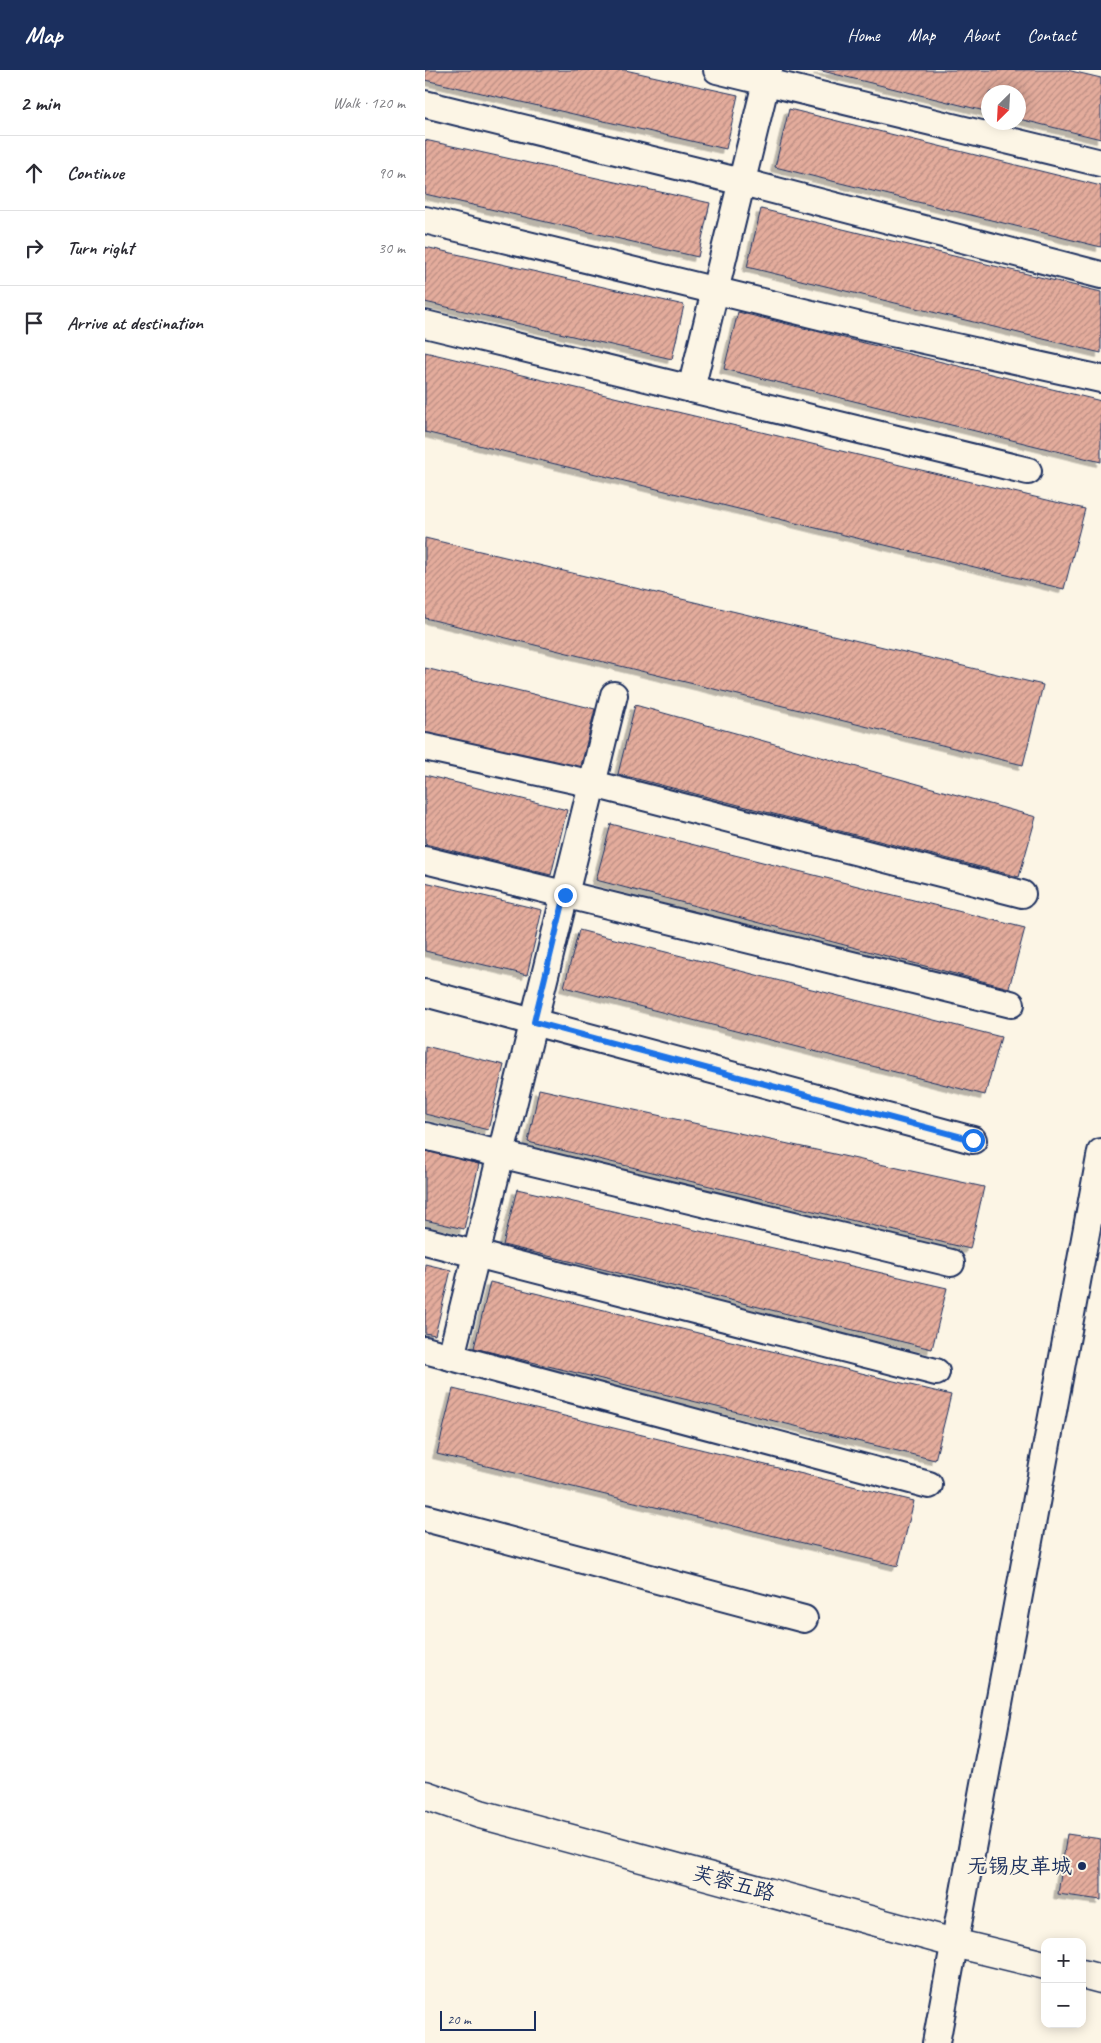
<!DOCTYPE html>
<meta charset="utf-8">
<style>
body{margin:0;font-family:Caveat,"LXGW WenKai TC",sans-serif;background:#f7f7f7;color:#2b2b33}
.controls{position:absolute;right:15px;bottom:15px;display:grid;overflow:hidden;border-radius:10px;box-shadow:0 2px 12px #0003}
.controls button{width:45px;height:45px;display:grid;place-items:center;padding:0;border:0;border-bottom:1px solid #e1e1e2;background:#fff;color:#2b2b33;font:25px sans-serif}
.compass{position:absolute;left:556px;top:15px;width:45px;height:45px;border-radius:50%;background:#fff;box-shadow:0 2px 12px #0003;rotate:204deg}
.scale{position:absolute;left:15px;bottom:12px;width:96px;box-sizing:border-box;padding-left:5px;border:2px solid #1b2f5e;border-top:0;font-size:14px;line-height:18px;white-space:nowrap;color:#1b2f5e;-webkit-text-stroke:4px #fcf5e5;paint-order:stroke}
.stop{position:absolute;width:15px;height:15px;margin:-11px;border:4px solid #1a73e8;border-radius:50%;background:#fff}
.stop.end{background:#1a73e8;border-color:#fff;box-shadow:0 1px 5px #0008}
.list{margin:0;padding:0;list-style:none}
h2{display:flex;justify-content:space-between;align-items:center;height:65px;margin:0;padding:0 20px;font-size:21px}
h2 small{font-size:16px;font-weight:400;color:#7c7c81}
.list li{display:grid;grid-template-columns:32px 1fr auto;gap:15px;align-items:center;box-sizing:border-box;height:75px;padding:0 20px;border-top:1px solid #e1e1e2}
.list b{display:block;font-size:19px;white-space:nowrap}
.list em{font-size:16px;font-style:normal;color:#7c7c81}
.icon{flex:none;width:28px;height:28px;fill:none;stroke:currentColor;stroke-width:2;stroke-linecap:round;stroke-linejoin:round}
.map{position:relative;flex:none;width:676px;height:1973px;overflow:hidden}
header{display:flex;align-items:center;gap:30px;box-sizing:border-box;height:70px;padding:0 25px;background:#1b2f5e;color:#fff}
header strong{font-size:24px}
nav{display:flex;gap:28px;margin-inline-start:auto;font-size:18px}
main{display:flex}
aside{flex:1;background:#fff}
.map>svg:first-child{display:block}
</style>
<header>
<strong>Map</strong>
<nav><a>Home</a><a>Map</a><a>About</a><a>Contact</a></nav>
</header>
<main>
<aside>
<h2>2 min<small>Walk · 120 m</small></h2>
<ul class="list">
<li><svg class="icon" aria-label="ahead" viewBox="0 0 24 24"><path d="M12 20V5M6 11l6-6 6 6"/></svg><div><b>Continue</b></div><em>90 m</em></li>
<li><svg class="icon" aria-label="right" viewBox="0 0 24 24"><path d="M7 20v-9h11M14 6l5 5-5 5"/></svg><div><b>Turn right</b></div><em>30 m</em></li>
<li><svg class="icon" aria-label="arrive" viewBox="0 0 24 24"><path d="M6 21V4h12l-3 4 3 4H6"/></svg><div><b>Arrive at destination</b></div></li>
</ul>
</aside>
<div class="map">
<svg width="676" height="1973" viewBox="0 0 676 1973">
<defs>
<pattern id="building-hatch" width="6" height="6" patternUnits="userSpaceOnUse" patternTransform="scale(1.25)"><rect width="6" height="6" fill="#e4ac9c"/><path d="M-1 1l2-2M0 6l6-6M5 7l2-2" fill="none" stroke="#b88c82"/></pattern>
<filter id="shadow"><feDropShadow dx="-4.5" dy="4.5" stdDeviation="0" flood-color="#0004"/></filter>
</defs>
<rect width="100%" height="100%" fill="#fcf5e5"/>
<filter id="ink" filterUnits="userSpaceOnUse"><feTurbulence type="fractalNoise" baseFrequency=".02" numOctaves="2"/><feDisplacementMap in="SourceGraphic" scale="10" xChannelSelector="R" yChannelSelector="G"/><feConvolveMatrix kernelMatrix="1 2 1 2 8 2 1 2 1" color-interpolation-filters="sRGB"/></filter>
<g filter="url(#ink)">
<g fill="url(#building-hatch)" stroke="#1b2f5e" filter="url(#shadow)">
<polygon points="0,0 200,0 313,25 301,79 0,10"/>
<polygon points="393,0 642,0 676,8 676,69 594,49 594,22 564,22 564,42"/>
<polygon points="364,39 676,116 676,177 350,97"/>
<polygon points="0,70 285,133 273,187 0,124"/>
<polygon points="336,139 676,222 676,283 322,197"/>
<polygon points="0,177 259,235 247,289 0,232"/>
<polygon points="313,242 676,331 676,392 299,299"/>
<polygon points="0,282 660,439 639,519 0,362"/>
<polygon points="0,468 618,615 598,695 0,548"/>
<polygon points="0,598 170,639 154,704 0,667"/>
<polygon points="210,635 611,747 594,807 193,704"/>
<polygon points="0,705 142,740 126,805 0,774"/>
<polygon points="186,754 600,858 584,918 171,810"/>
<polygon points="0,812 117,840 102,905 0,881"/>
<polygon points="154,860 576,967 560,1025 139,917"/>
<polygon points="0,976 79,995 63,1060 0,1044"/>
<polygon points="114,1019 559,1117 545,1179 103,1072"/>
<polygon points="0,1081 54,1094 39,1159 0,1150"/>
<polygon points="92,1119 522,1218 507,1279 78,1175"/>
<polygon points="0,1194 26,1200 10,1265 0,1263"/>
<polygon points="65,1212 526,1325 510,1390 49,1278"/>
<polygon points="28,1319 489,1431 473,1496 12,1384"/>
<polygon points="642,1764 676,1769 676,1830 633,1824"/>
</g>
<g fill="none" stroke-linecap="round" stroke-linejoin="round">
<g stroke="#1b2f5e" stroke-width="30">
<g id="street">
<polyline points="292,0 676,93"/>
<polyline points="0,34 317,112 676,205"/>
<polyline points="0,150 440,257 676,309"/>
<polyline points="0,254 603,401"/>
<polyline points="266,319 344,0"/>
<polyline points="0,677 168,714 597,824"/>
<polyline points="0,790 586,934"/>
<polyline points="0,923 548,1070"/>
<polyline points="0,1066 526,1193"/>
<polyline points="0,1171 511,1302"/>
<polyline points="0,1280 504,1415"/>
<polyline points="26,1287 189,625"/>
<polyline points="0,1448 379,1549"/>
<polyline points="511,1973 676,1082"/>
</g>
</g>
<g stroke="#1b2f5e" stroke-width="31">
<g id="secondary">
<polyline points="0,1725 55,1744 529,1873 620,1895"/>
<polyline points="657,1904 676,1909"/>
</g>
</g>
<use href="#street" stroke="#fcf5e5" stroke-width="26"/>
<use href="#secondary" stroke="#fcf5e5" stroke-width="28"/>
</g>
</g>
<g fill="none" stroke-linecap="round" stroke-linejoin="round" filter="url(#ink)">
<polyline stroke="#1a73e8" stroke-width="6" points="140,825 109,952 548,1070"/>
</g>
<circle fill="#1b2f5e" stroke="#fcf5e5" stroke-width="2" cx="657" cy="1796" r="5"/>
<g text-anchor="middle" stroke-width="4" stroke-linejoin="round" paint-order="stroke">
<g font-size="21" fill="#1b2f5e" stroke="#fcf5e5" text-anchor="end">
<text x="647" y="1803">无锡皮革城</text>
</g>
<g font-size="21" fill="#1b2f5e" stroke="#fcf5e5">
<text transform="translate(309 1813) rotate(15)" y="7">芙蓉五路</text>
</g>
</g>
</svg>
<div class="controls">
<button>+</button>
<button>−</button>
</div>
<svg class="compass" viewBox="-18 -18 36 36"><path d="M0-13l5 13h-10z" fill="#e53935"/><path d="M0 13l5-13h-10z" fill="#7c7c81"/></svg>
<div class="scale">20 m</div>
<div class="stop" style="left:548px;top:1070px"></div>
<div class="stop end" style="left:140px;top:825px"></div>
</div>
</main>
